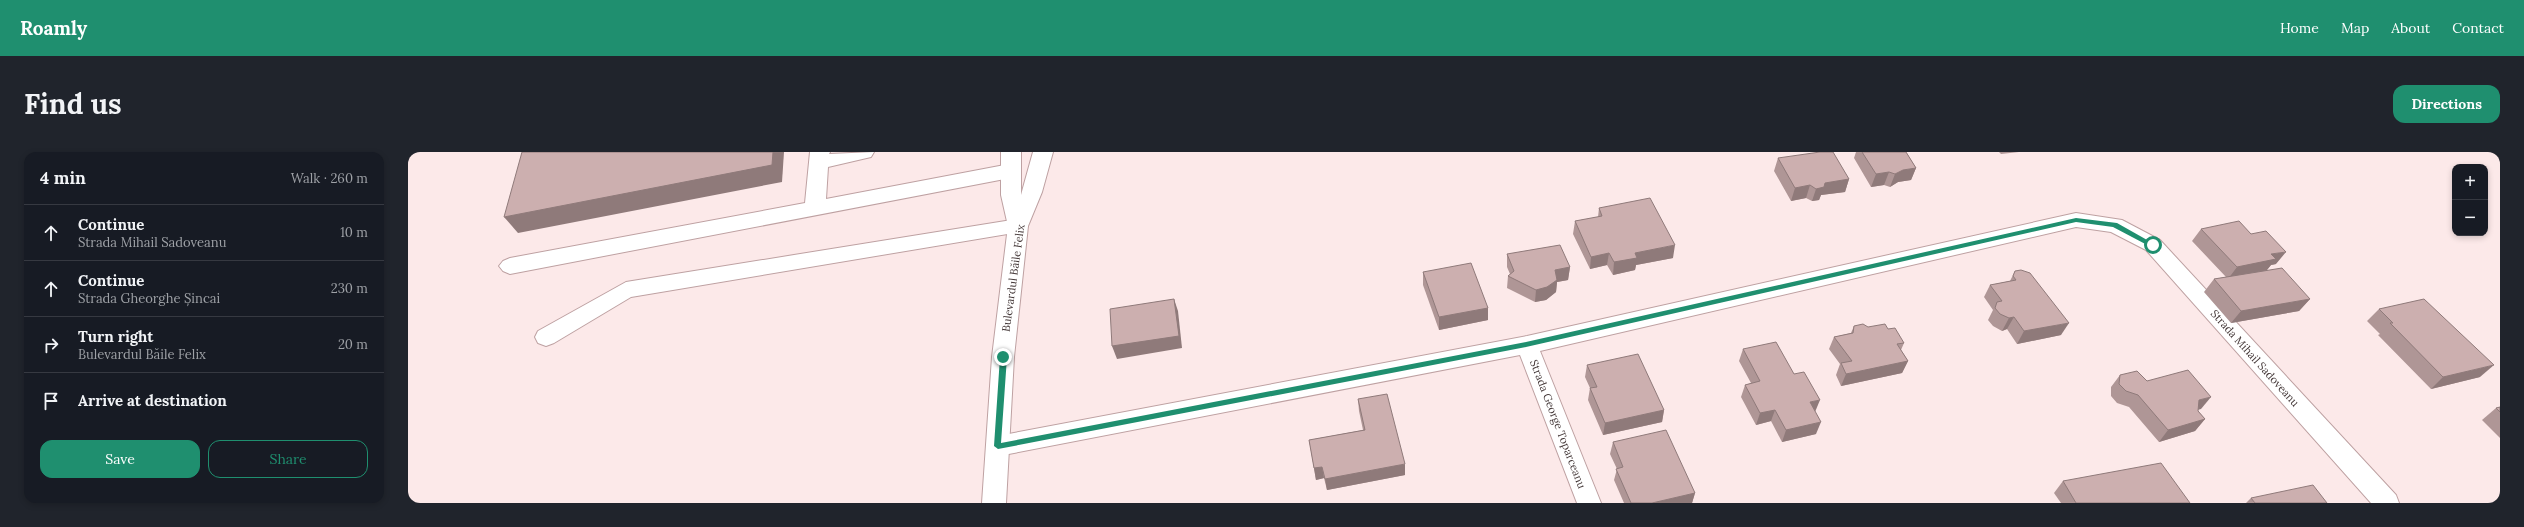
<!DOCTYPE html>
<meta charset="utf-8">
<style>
body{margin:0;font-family:Lora,serif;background:#20242c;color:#f1f3f6}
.controls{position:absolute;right:12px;top:12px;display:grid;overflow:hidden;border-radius:8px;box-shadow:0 2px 6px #0003}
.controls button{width:36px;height:36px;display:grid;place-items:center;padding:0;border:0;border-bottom:1px solid #363941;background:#171b24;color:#f1f3f6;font:20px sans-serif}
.stop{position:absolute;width:12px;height:12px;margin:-9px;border:3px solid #1f8f6f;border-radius:50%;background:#fff}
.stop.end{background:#1f8f6f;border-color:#fff;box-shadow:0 1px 4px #0008}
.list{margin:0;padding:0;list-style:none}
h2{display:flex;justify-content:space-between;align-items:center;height:52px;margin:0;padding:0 16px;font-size:17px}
h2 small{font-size:13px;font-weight:400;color:#9ea1a6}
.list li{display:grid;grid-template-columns:26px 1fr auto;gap:12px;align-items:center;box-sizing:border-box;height:56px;padding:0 16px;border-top:1px solid #363941}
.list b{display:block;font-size:15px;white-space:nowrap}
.list p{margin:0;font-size:13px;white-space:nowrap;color:#9ea1a6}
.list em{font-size:13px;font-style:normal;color:#9ea1a6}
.actions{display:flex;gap:8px;padding:12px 16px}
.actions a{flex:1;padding:9px 0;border:1px solid #1f8f6f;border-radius:12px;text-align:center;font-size:14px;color:#1f8f6f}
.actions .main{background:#1f8f6f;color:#fff}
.icon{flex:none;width:22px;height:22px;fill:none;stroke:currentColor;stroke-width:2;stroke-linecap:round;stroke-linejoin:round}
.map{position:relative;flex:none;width:2092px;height:351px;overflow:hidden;border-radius:12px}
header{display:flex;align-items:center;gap:24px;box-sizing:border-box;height:56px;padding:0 20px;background:#1f8f6f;color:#fff}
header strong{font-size:19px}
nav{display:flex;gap:22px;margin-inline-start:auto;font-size:14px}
.intro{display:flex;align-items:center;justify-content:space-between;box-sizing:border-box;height:96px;padding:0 24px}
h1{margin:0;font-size:28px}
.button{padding:10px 18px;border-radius:12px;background:#1f8f6f;color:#fff;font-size:14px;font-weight:700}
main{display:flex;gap:24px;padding:0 24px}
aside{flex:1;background:#171b24;border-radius:12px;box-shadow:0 2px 6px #0003}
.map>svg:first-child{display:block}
</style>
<header>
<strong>Roamly</strong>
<nav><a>Home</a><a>Map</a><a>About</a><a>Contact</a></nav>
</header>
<div class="intro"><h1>Find us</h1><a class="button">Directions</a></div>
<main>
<aside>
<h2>4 min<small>Walk · 260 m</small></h2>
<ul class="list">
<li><svg class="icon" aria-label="ahead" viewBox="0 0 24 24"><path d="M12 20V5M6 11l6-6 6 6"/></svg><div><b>Continue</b><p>Strada Mihail Sadoveanu</p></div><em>10 m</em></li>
<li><svg class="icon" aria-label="ahead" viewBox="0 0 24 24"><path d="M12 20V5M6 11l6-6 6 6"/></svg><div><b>Continue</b><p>Strada Gheorghe Șincai</p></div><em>230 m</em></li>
<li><svg class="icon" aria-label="right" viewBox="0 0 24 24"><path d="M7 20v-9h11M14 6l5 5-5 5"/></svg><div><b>Turn right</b><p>Bulevardul Băile Felix</p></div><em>20 m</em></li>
<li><svg class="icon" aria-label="arrive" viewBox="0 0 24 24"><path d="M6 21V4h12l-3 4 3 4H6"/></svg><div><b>Arrive at destination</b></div></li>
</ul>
<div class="actions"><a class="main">Save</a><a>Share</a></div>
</aside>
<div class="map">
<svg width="2092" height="351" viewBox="0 0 2092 351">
<rect width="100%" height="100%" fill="#fce9e9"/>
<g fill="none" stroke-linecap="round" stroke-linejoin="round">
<g stroke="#bea1a2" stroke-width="2">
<g id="minor">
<polygon points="402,0 422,0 421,2 466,0 463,5 420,15 418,47 602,12 609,14 612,19 609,24 602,26 102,122 95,119 91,114 95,109 102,106 397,51"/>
<polygon points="1668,61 1714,68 1752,88 1988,343 1991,351 1963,351 1738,98 1703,80 1668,75 1132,199 1193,351 1169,351 1112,203 590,304 582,301 578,294 582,287 590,284 1119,184"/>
<polygon points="610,67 617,69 620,74 617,79 223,145 146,191 138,194 130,191 127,185 130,179 218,130"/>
</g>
</g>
<g stroke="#bea1a2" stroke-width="2">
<polygon id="major" points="593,0 613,0 613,43 625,0 645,0 634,40 620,74 606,205 598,351 574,351 584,205 600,74 593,43"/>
</g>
<use href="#minor" fill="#fff" fill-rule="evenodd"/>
<use href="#major" fill="#fff" fill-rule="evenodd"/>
</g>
<g fill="#af9696">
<polygon points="1448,0 1498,0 1508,16 1503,28 1490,30 1482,35 1476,33 1463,35 1446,6"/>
<polygon points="1591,0 1611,0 1593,2"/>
<polygon points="1370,6 1441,27 1437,40 1413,43 1411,48 1404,49 1398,46 1383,49 1366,19"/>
<polygon points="1191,56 1265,106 1228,113 1227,118 1205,123 1199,113 1182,117 1165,82 1167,69 1190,65"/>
<polygon points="1793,77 1868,112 1863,113 1859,118 1902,147 1891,159 1823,171 1796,140 1806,127 1818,125 1784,89"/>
<polygon points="1099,102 1162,115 1160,128 1149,130 1148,140 1138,148 1127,150 1099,136 1100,124 1102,122 1099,115"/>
<polygon points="1607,119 1653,183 1609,192 1599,177 1594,179 1585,174 1580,168 1585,158 1576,145 1582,133 1602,129"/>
<polygon points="1015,120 1080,156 1080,168 1031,178 1015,133"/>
<polygon points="1971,157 2072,225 2023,237 1970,183 1972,182 1959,169"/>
<polygon points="1446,174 1480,177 1496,191 1493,198 1500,209 1494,221 1433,234 1428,223 1432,212 1421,197 1426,185 1443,181"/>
<polygon points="1335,197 1407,260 1408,282 1374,290 1363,269 1348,273 1333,245 1337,233 1343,231 1331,209"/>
<polygon points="1179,213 1256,258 1254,270 1195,283 1180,248 1182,236 1177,225"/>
<polygon points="1712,223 1739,229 1793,257 1790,257 1790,259 1797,267 1787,279 1751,290 1721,255 1709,251 1703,244 1703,235"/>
<polygon points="950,247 997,323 919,338 916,326 908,328 901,288 955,278 951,259"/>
<polygon points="2092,255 2092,286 2074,268 2088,256"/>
<polygon points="1205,290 1287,341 1284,351 1216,351 1206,328 1209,317 1202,302"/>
<polygon points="1655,329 1782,351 1653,351 1646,341"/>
<polygon points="1843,346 1919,351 1838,351"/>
</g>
<g fill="#8f7a7a">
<polygon points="365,0 376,0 374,30 110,81 96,65"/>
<polygon points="1508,16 1503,28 1490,30 1482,35 1487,22 1495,18"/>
<polygon points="1481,20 1476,33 1463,35 1468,22"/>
<polygon points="1441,27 1437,40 1413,43 1411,48 1404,49 1408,37 1417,31"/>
<polygon points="1402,33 1398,46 1383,49 1387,36"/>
<polygon points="1267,93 1265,106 1228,113 1227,118 1205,123 1206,110 1227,101"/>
<polygon points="1878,100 1868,112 1863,113 1858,119 1820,127 1829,115 1863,102"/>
<polygon points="1201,101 1199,113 1182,117 1183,105"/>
<polygon points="1162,115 1160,128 1149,130 1148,140 1138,148 1127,150 1128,138 1147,118"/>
<polygon points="766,147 770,159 774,196 709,207 704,194"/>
<polygon points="1902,147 1891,159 1823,171 1833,159"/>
<polygon points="1080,156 1080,168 1031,178 1031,165"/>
<polygon points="1606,165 1599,177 1594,179 1601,166"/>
<polygon points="1661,171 1653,183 1609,192 1616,179"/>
<polygon points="1500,209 1494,221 1433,234 1438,222"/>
<polygon points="2086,213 2072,225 2023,237 2035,225"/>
<polygon points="1803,245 1793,257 1782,260 1791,248"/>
<polygon points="1412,248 1407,260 1397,262 1402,250"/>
<polygon points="1256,258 1254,270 1195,283 1197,271"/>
<polygon points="1367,258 1363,269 1348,273 1352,261"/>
<polygon points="1797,267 1787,279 1751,290 1760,278"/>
<polygon points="1413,270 1408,282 1374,290 1378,278"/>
<polygon points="997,312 997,323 919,338 917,327"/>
<polygon points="914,315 916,326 908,328 906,316"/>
<polygon points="1287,341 1284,351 1244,351"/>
</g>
<g fill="#ccafaf" stroke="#8f7a7a">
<polygon points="114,0 365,0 364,13 96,65"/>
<polygon points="1412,0 1425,0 1441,27 1417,31 1416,35 1408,37 1402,33 1387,36 1370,6"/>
<polygon points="1454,0 1498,0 1508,16 1495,18 1487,22 1481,20 1468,22"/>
<polygon points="1242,46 1267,93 1227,101 1229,106 1206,110 1201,101 1183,105 1167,69 1194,64 1191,56"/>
<polygon points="1831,69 1843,82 1858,79 1878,100 1863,102 1868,107 1829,115 1793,77"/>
<polygon points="1152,93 1162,115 1147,118 1149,128 1139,135 1128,138 1100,124 1106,119 1099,102"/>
<polygon points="1063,111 1080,156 1031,165 1015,120"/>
<polygon points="1874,116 1902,147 1833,159 1806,127"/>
<polygon points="1613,118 1622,121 1661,171 1616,179 1606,165 1601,166 1592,162 1587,156 1589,150 1594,149 1582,133 1608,128 1605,124 1607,119"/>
<polygon points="766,147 771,184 704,194 702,157"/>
<polygon points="2016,147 2086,213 2035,225 1982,171 1985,171 1971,157"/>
<polygon points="1455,172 1460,175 1477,172 1480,177 1487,176 1496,191 1489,192 1500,209 1438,222 1433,211 1444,209 1426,185 1445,181 1446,174"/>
<polygon points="1368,190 1386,222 1396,220 1412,248 1402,250 1413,270 1378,278 1367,258 1352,261 1337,233 1352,229 1335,197"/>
<polygon points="1230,202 1256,258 1197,271 1182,236 1189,235 1179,213"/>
<polygon points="1780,218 1803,245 1791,248 1790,259 1797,267 1760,278 1730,243 1718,239 1711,232 1712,223 1729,219 1739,229"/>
<polygon points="979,242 997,312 917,327 914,315 906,316 901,288 957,278 950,247"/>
<polygon points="2092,255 2092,260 2088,256"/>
<polygon points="1258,278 1287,341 1244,351 1223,351 1208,317 1215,315 1205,290"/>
<polygon points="1753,311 1782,351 1668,351 1655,329"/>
<polygon points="1905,333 1919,351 1847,351 1843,346"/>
</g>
<polygon fill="#1f8f6f" points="1668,66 1709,71 1748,93 1743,95 1705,75 1668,70 1118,195 590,297 586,294 592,205 595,202 599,205 593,291 1118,190"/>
<g text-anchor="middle" stroke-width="3.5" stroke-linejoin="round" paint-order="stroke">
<g font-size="11" fill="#443838" stroke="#fff">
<text transform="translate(605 126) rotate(-82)" y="4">Bulevardul Băile Felix</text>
<text transform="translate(1847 206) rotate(48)" y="4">Strada Mihail Sadoveanu</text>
<text transform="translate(1150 272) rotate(69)" y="4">Strada George Toparceanu</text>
</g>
</g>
</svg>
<div class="controls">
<button>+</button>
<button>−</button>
</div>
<div class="stop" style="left:1745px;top:93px"></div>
<div class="stop end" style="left:595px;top:205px"></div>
</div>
</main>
